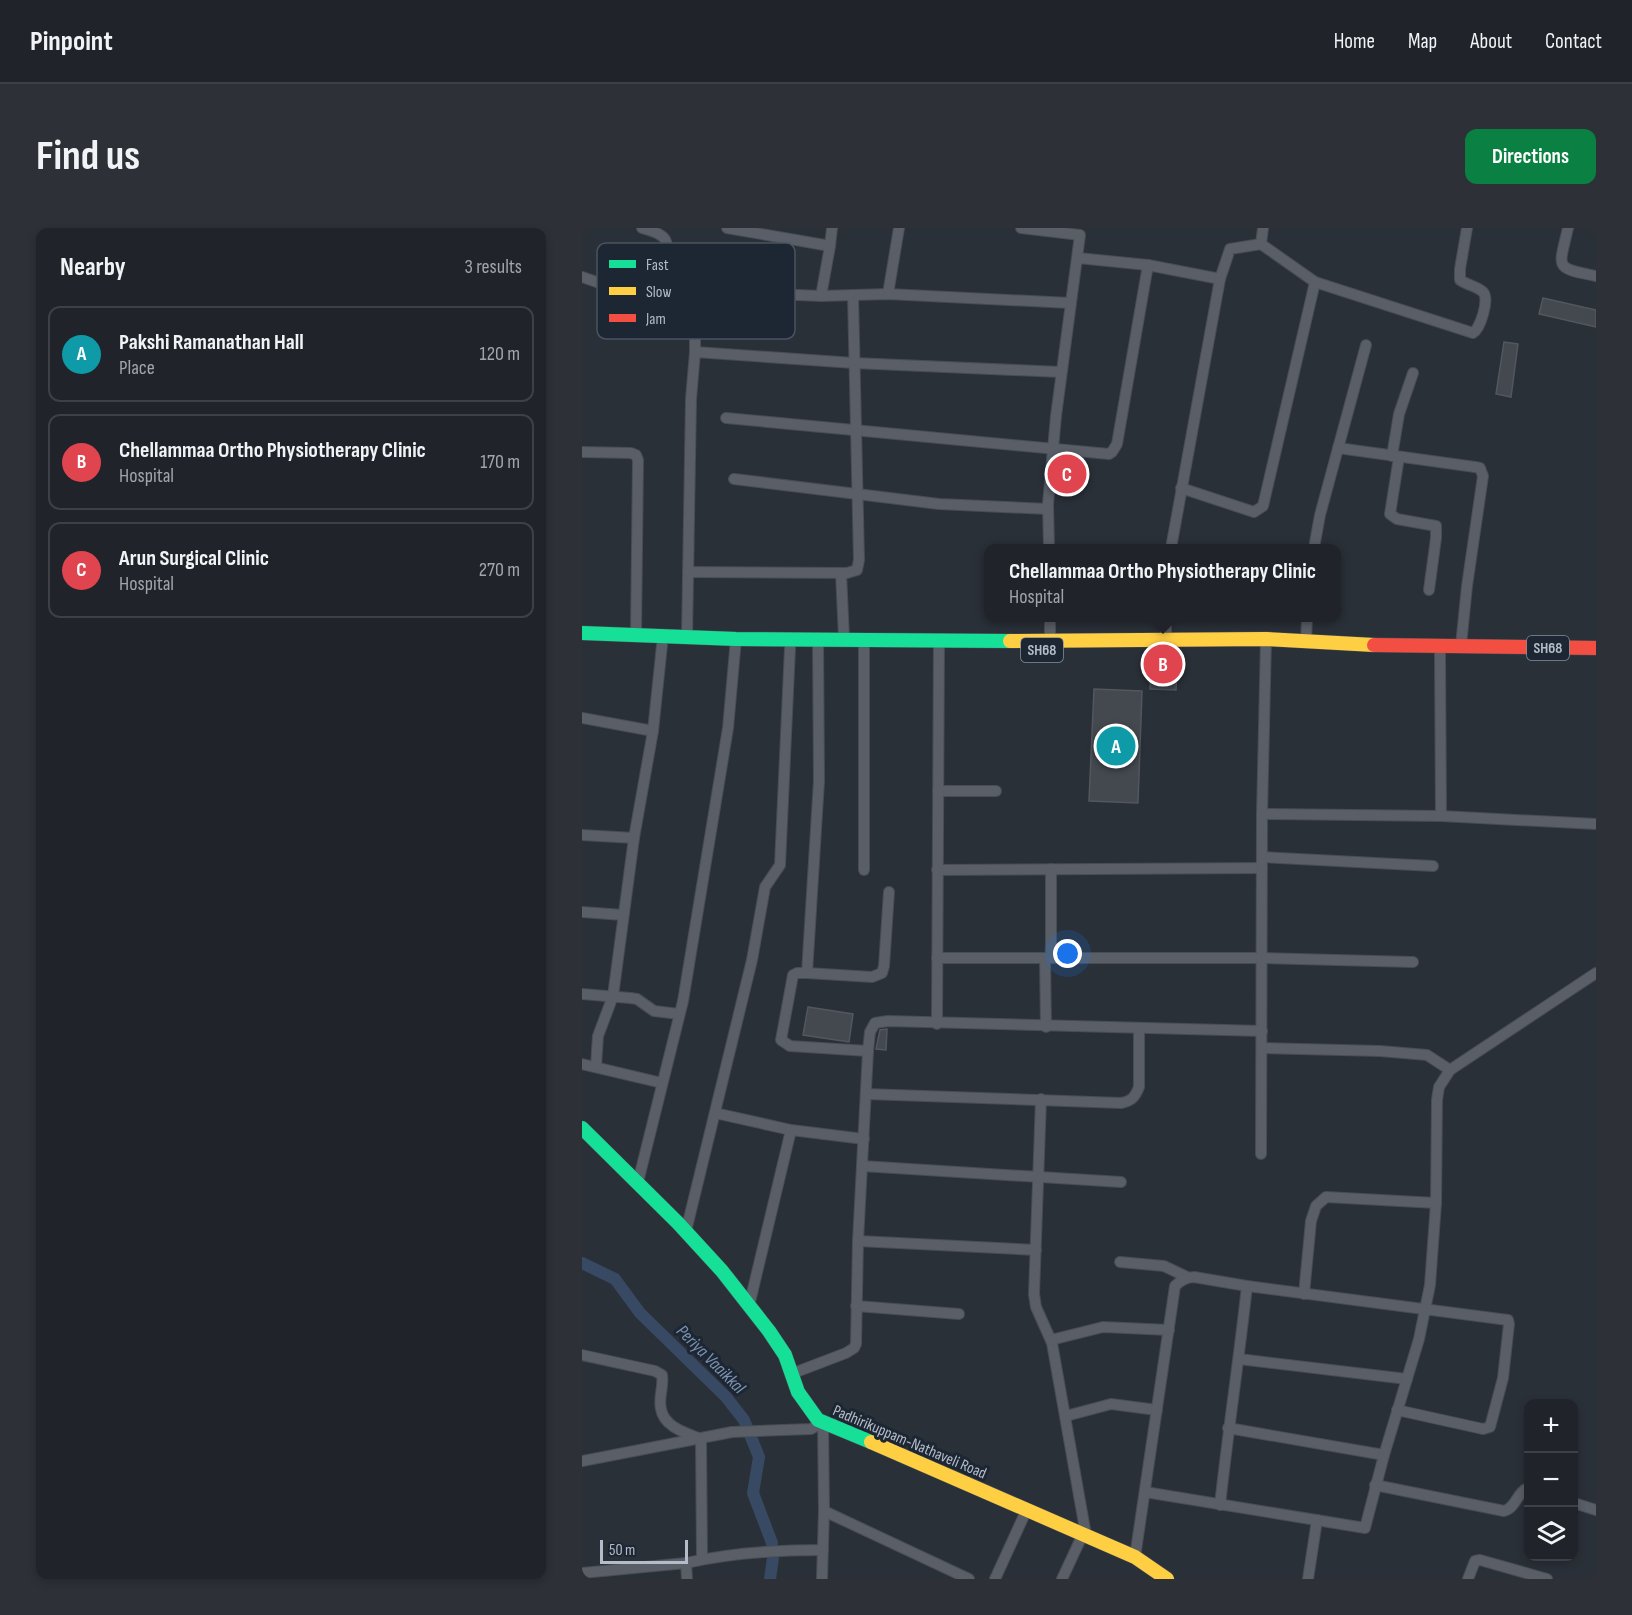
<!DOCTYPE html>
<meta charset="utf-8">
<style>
body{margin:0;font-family:"Sofia Sans Condensed",sans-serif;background:#2d3036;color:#f1f3f6}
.controls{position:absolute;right:18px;bottom:18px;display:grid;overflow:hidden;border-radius:12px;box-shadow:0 3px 9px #0003}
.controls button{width:54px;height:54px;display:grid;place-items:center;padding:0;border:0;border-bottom:2px solid #3d4147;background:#20242a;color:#f1f3f6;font:30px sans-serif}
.scale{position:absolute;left:18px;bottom:15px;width:88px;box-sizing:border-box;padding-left:6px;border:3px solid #b4bcc9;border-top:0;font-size:16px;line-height:21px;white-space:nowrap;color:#b4bcc9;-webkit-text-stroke:4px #1d2633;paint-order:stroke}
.you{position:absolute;left:486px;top:726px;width:21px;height:21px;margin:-15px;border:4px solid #fff;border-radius:50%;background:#1a73e8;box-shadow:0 0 0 9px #1a73e833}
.badge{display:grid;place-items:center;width:39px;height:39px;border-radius:50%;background:#0b8043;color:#fff;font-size:20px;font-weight:700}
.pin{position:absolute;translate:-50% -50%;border:3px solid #fff;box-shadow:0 2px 6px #0006}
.popup{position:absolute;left:402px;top:316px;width:357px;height:78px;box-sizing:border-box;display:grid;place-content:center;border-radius:12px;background:#20242a;filter:drop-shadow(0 2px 4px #0005);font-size:20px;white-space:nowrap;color:#a2a4a8}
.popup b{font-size:22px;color:#f1f3f6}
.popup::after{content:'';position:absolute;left:50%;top:100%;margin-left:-12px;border:12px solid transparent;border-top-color:#20242a}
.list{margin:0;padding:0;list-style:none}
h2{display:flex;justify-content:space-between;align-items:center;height:78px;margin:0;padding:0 24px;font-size:26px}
h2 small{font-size:20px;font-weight:400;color:#a2a4a8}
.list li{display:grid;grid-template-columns:39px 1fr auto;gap:18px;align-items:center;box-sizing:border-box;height:96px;margin:0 12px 12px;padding:0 12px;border:2px solid #3d4147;border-radius:12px}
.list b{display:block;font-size:22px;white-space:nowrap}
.list p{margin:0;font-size:20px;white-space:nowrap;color:#a2a4a8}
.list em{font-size:20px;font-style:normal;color:#a2a4a8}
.icon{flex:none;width:33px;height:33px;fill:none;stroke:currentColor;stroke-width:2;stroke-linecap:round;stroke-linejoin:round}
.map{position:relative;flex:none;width:1014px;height:1351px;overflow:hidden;border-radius:12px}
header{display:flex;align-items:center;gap:36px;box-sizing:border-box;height:84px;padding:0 30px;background:#20242a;border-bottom:2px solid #3d4147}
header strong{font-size:28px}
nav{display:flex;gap:33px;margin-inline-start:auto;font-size:21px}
.intro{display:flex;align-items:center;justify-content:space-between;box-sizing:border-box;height:144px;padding:0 36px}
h1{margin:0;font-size:42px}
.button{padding:15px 27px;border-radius:12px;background:#0b8043;color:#fff;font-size:21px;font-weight:700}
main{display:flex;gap:36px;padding:0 36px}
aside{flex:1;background:#20242a;border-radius:12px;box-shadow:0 3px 9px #0003}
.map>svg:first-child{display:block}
</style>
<header>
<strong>Pinpoint</strong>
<nav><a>Home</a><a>Map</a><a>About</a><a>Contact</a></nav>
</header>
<div class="intro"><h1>Find us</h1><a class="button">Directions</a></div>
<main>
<aside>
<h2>Nearby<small>3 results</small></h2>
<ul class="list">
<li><span class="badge" style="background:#0f9aa8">A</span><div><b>Pakshi Ramanathan Hall</b><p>Place</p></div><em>120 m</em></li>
<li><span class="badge" style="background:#e0444e">B</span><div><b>Chellammaa Ortho Physiotherapy Clinic</b><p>Hospital</p></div><em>170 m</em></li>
<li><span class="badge" style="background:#e0444e">C</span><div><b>Arun Surgical Clinic</b><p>Hospital</p></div><em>270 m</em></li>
</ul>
</aside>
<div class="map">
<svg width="1014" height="1351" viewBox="0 0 1014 1351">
<rect width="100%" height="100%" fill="#2a3038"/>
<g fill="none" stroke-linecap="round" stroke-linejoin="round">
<g stroke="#384963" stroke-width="12">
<polyline points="0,1035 33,1051 58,1085 144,1169 162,1192 177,1229 171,1265 190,1315"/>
<polyline points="188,1351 191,1330"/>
</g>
</g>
<g fill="#444950" stroke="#52575f" stroke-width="1.5">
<polygon points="961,70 1014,82 1014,99 957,86"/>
<polygon points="922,114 936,116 929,169 914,166"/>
<polygon points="478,229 501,231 499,253 476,251"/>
<polygon points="569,423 596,424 594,462 568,461"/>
<polygon points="512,461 560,463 556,575 507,573"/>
<polygon points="226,779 271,786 267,814 221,807"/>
<polygon points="305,801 304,822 294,821 298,802"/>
</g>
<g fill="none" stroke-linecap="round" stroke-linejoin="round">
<g stroke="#484c53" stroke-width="12">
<g id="street">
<path d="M60 0C66 2 77 4 82 10 91 19 80 61 78 75"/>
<polyline points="145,0 248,18 239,68"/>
<polyline points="439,0 498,7 474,188 466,276 467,320"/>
<path d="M986 0C977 40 971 40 1014 48"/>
<polyline points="679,16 681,0"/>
<polyline points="248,18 250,0"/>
<polyline points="496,30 566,37 638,51"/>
<polyline points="85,34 141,60 165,65 239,68 306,66 489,75"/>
<polyline points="0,49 104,85 113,97 113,124 109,171 105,409"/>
<polyline points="306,66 317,0"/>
<polyline points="113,124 272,135 479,144"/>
<polyline points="144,190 527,226 530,224 535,216 566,37"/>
<polyline points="756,220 893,239 898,240 901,248 885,358 879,417"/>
<polyline points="0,224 49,225 54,227 56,232 54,406"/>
<polyline points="810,228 817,186 831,145"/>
<polyline points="817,229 808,286 815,291 854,298 854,310 847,362"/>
<polyline points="152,251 357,276 466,281"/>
<polyline points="599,260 672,284 681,278 733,54"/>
<path d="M589 320 638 51 648 21 679 16 733 54 891 105C898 101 908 71 901 64 895 58 885 57 878 52V41L885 0"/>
<polyline points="732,320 738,287 784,117"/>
<polyline points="106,344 265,345 275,342 277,332 271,67"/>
<polyline points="259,345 262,410"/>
<polyline points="468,390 468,422"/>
<polyline points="584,390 584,411"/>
<polyline points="236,410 237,553 225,745 215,745 211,747 199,812 208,818 286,823"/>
<polyline points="724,413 725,390"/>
<polyline points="282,420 282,642"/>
<polyline points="858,426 859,588"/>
<polyline points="0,490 71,503"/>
<polyline points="356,563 414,563"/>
<polyline points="680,586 859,588 1014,596"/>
<polyline points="0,607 52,610"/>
<polyline points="680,629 851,638"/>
<polyline points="469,641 469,730"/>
<polyline points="355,642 680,640"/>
<polyline points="0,684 41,687"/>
<polyline points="355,730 680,730 831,734"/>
<polyline points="463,730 464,799"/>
<polyline points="225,745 290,749 300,745 302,738 307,664"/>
<polyline points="0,766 48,770 55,771 72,783 97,786"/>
<polyline points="355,796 357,411"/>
<polyline points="680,820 798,823 845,827 868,842"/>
<polyline points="0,836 80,855"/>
<polyline points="14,838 16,808 31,768 52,610 71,503 80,417"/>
<path d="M284 866 539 875C550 873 553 869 557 859V801"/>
<polyline points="459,871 452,1066 454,1079 470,1115 504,1307"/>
<polyline points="133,885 209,902 282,911"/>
<polyline points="679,926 680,586 684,411"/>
<polyline points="280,938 539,954"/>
<polyline points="56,954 101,773 146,500 154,411"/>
<polyline points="104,1003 170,732 183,659 198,637 208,420"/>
<polyline points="276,1013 454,1022"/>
<polyline points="538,1034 582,1038 605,1049"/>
<polyline points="722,1066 729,993 734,978 744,969 854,975"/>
<polyline points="167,1078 209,902"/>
<polyline points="274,1078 377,1086"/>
<polyline points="469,1112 521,1099 587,1102"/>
<path d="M0 1127 73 1143 80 1147C82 1159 76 1170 79 1181 82 1199 104 1205 119 1211L120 1331"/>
<polyline points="657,1131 825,1151"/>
<polyline points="209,1146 264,1125 272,1120 274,1116 276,1013 286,823 288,804 293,795 306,793 680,803"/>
<polyline points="484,1188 529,1176 575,1182"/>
<polyline points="646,1200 802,1227"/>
<polyline points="0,1233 150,1204 229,1201 241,1194 242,1283 240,1351"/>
<path d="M793 1257 922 1283C934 1280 935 1264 946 1260"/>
<polyline points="563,1264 783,1300 802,1227 837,1111 848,1057 854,975 855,872 857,859 868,842 1014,745"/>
<polyline points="992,1275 1014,1282"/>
<path d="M638 1277C646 1204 657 1131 665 1058"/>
<polyline points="242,1283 387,1351"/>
<path d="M553 1329 593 1058C599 1052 604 1049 612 1049L665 1058 926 1092 927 1096 921 1150 908 1199 901 1201 815 1182"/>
<polyline points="104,1335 105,1351"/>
<path d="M0 1345 104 1335C148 1325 196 1322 241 1322"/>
<polyline points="413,1351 445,1281"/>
<polyline points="480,1351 501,1306"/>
<polyline points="726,1351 735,1292"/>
<polyline points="886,1351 893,1333 898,1332 965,1351"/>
</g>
</g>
<g stroke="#484c53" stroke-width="15">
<g id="fast">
<polyline points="0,405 154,411 428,413"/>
<polyline points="0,900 96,995 140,1043 187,1103 203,1127 216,1164 236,1192 289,1214"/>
</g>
</g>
<g stroke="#484c53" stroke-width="15">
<g id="slow">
<polyline points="428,413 684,411 792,417"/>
<polyline points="289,1214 553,1329 585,1351"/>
</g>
</g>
<g stroke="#484c53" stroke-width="15">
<polyline id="jam" points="792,417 1014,420"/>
</g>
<use href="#street" stroke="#5a5e66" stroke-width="10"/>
<use href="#fast" stroke="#16e098" stroke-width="14"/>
<use href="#slow" stroke="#ffcf43" stroke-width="14"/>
<use href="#jam" stroke="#f24e42" stroke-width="14"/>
</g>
<g text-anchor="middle" stroke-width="6" stroke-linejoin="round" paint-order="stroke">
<g fill="#1d2633" stroke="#878f9c" stroke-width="1.5">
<rect x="945" y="408" width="42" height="24" rx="4.5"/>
<rect x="439" y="410" width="42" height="24" rx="4.5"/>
</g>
<g font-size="15" font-weight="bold" fill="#b4bcc9">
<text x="966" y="425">SH68</text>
<text x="460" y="427">SH68</text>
</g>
<g font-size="16" fill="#b4bcc9" stroke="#1d2633">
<text transform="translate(328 1213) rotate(23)" y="6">Padhirikuppam-Nathaveli Road</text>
</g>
<g font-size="18" font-style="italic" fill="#7c92b1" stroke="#1d2633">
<text transform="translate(129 1131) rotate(45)" y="6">Periya Vaaikkal</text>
</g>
</g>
<rect x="15" y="15" width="198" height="96" rx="9" fill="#1d2633" stroke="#4a5360" stroke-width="1.5"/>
<rect x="27" y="32" width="27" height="8" fill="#16e098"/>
<rect x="27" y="59" width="27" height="8" fill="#ffcf43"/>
<rect x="27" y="86" width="27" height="8" fill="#f24e42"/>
<g font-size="16" fill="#b4bcc9">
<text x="64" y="42">Fast</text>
<text x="64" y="69">Slow</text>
<text x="64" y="96">Jam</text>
</g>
</svg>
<div class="controls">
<button>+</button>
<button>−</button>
<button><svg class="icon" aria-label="layers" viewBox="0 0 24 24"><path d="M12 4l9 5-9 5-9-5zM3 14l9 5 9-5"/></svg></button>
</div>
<div class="scale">50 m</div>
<div class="you"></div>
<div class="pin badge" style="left:534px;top:518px;background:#0f9aa8">A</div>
<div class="pin badge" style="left:581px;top:436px;background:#e0444e">B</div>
<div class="popup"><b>Chellammaa Ortho Physiotherapy Clinic</b>Hospital</div>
<div class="pin badge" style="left:485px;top:246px;background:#e0444e">C</div>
</div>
</main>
